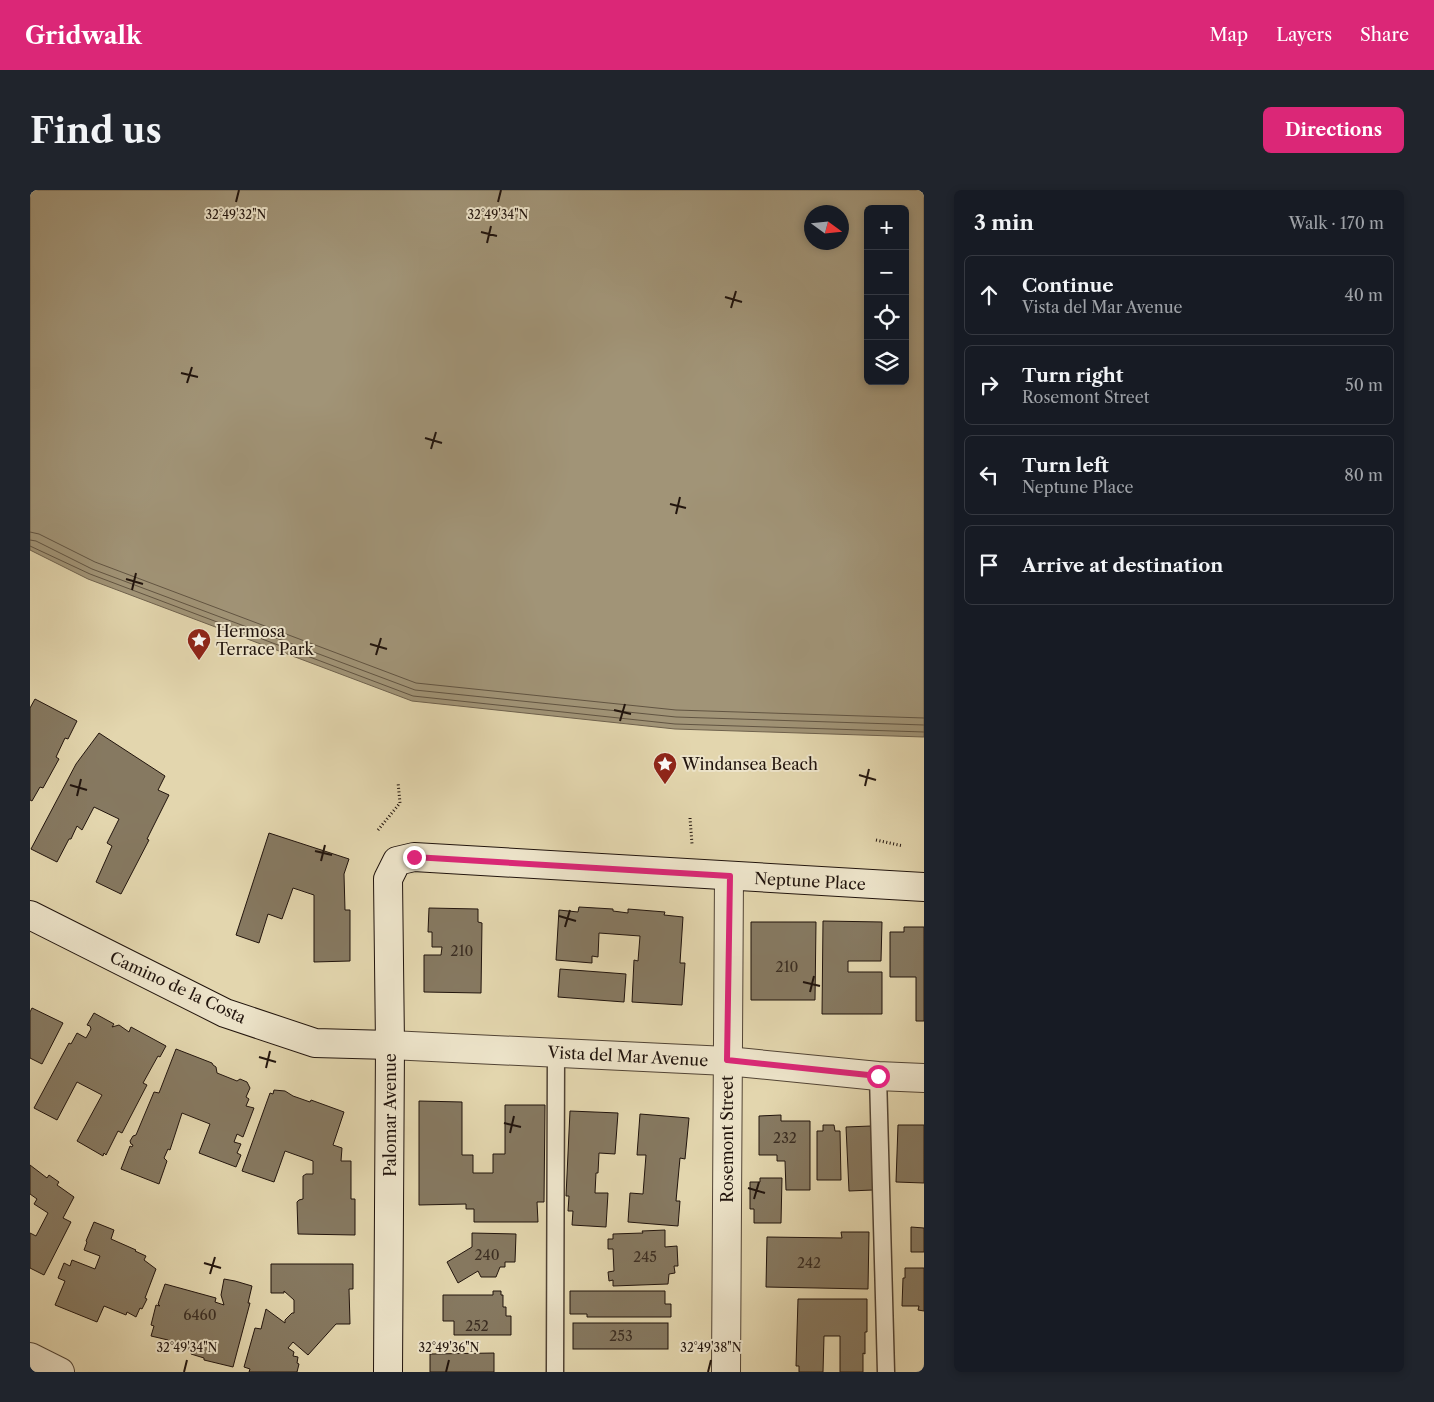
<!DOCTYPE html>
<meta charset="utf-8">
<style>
body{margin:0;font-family:"Libre Caslon Text",serif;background:#20242c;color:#f1f3f6}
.controls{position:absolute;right:15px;top:15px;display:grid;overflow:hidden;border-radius:8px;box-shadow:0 2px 8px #0003}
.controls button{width:45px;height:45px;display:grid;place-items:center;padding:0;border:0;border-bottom:1px solid #363941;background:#171b24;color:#f1f3f6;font:25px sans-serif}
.compass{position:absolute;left:774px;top:15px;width:45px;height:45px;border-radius:50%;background:#171b24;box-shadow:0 2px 8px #0003;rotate:105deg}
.stop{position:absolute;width:15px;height:15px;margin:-11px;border:4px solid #db2777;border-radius:50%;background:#fff}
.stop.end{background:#db2777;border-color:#fff;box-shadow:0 1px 5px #0008}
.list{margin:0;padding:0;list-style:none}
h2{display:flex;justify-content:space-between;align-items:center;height:65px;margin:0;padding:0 20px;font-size:21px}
h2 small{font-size:16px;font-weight:400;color:#9ea1a6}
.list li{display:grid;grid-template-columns:32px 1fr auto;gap:15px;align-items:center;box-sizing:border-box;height:80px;margin:0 10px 10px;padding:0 10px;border:1px solid #363941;border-radius:8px}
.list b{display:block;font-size:19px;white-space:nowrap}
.list p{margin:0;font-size:16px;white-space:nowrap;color:#9ea1a6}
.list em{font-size:16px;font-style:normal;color:#9ea1a6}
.icon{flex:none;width:28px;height:28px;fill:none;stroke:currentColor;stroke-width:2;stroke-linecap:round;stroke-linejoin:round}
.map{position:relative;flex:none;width:894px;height:1182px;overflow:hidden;border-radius:8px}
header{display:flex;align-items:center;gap:30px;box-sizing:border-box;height:70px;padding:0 25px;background:#db2777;color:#fff}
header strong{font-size:24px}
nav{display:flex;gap:28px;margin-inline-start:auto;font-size:18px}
.intro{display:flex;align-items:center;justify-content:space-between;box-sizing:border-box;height:120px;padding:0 30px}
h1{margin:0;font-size:35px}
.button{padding:12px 22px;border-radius:8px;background:#db2777;color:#fff;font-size:18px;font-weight:700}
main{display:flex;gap:30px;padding:0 30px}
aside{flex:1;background:#171b24;border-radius:8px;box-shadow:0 2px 8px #0003}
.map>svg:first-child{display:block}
</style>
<header>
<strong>Gridwalk</strong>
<nav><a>Map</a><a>Layers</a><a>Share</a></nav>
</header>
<div class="intro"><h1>Find us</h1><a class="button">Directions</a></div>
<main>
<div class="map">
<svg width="894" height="1182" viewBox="0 0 894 1182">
<rect width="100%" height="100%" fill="#e3d6ae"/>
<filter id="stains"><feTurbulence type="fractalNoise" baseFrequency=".004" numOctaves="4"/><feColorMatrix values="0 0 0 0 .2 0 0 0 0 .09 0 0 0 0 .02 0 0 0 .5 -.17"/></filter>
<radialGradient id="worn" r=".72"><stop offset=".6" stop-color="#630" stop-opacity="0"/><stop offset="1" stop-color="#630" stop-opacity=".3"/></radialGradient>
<path fill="#a19477" stroke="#6e614d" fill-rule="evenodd" d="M0 0H894V547L645 539 382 511 58 389 0 360ZM838 19H875V191H838ZM782 22H812V52H782Z"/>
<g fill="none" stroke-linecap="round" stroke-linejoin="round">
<g stroke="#615442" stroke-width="1">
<polyline points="0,342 9,344 65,372 386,493 646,520 894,528"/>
<polyline points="0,350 6,351 62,379 385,500 646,527 894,535"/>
<polyline points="0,356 60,384 383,506 645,534 894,542"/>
</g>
</g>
<g fill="#867961" stroke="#21140d">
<polygon points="5,509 47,531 38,549 35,548 26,567 29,569 13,598 10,597 2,611 0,610 0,518"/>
<polygon points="69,543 135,586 128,600 139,605 117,649 119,650 91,704 66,692 82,656 77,653 89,629 64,617 52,640 47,636 41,649 39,649 27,672 1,659 46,574"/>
<polygon points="239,643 319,669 314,684 315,720 320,720 320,771 284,772 284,705 263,698 252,729 238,724 229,753 206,745"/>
<polygon points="549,717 583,719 583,721 598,723 598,719 635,722 634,725 653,727 650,773 655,773 652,815 602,812 604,770 608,771 610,746 569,743 568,767 562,766 562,773 526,770 529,720 548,722"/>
<polygon points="399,718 448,719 448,732 452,733 451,803 394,802 394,765 411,765 412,757 402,757 402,742 398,742"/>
<polygon points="793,731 852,732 851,771 818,771 818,782 852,782 852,824 792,824"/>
<polygon points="721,732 786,732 785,810 721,810"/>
<polygon points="874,737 894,737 894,831 886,831 886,787 860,787 860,742 874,742"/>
<polygon points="530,779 596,784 594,812 528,807"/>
<polygon points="2,818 33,833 12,874 0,868 0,822"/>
<polygon points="64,823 84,834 82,837 89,835 99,842 101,837 136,856 130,867 128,866 113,893 117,895 92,943 88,941 76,965 74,963 73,966 47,951 72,905 47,892 27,930 4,918 39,853 41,854 47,843 56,848 61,839 60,836 57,835"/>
<polygon points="146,859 182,873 183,875 186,877 187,883 207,891 210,889 217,892 220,898 216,907 219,909 216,916 224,918 213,947 207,944 204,952 211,954 207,963 211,965 206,977 169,963 180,934 152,923 140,960 138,959 134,968 137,971 129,994 91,979 100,956 102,957 103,955 101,954 100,951 103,946 106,945 124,902 129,903"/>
<polygon points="244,900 255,901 263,906 280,912 281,910 314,922 303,955 312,958 311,971 321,971 321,1009 325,1009 325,1045 268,1044 267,1012 269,1010 273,1009 273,986 276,984 283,984 283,971 255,961 244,992 212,981 240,903 243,904"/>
<polygon points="389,911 432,912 432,965 443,965 443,983 463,983 463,964 475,964 475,915 515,915 514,1012 507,1012 508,1032 444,1032 444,1019 436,1019 436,1014 389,1015"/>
<polygon points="540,921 588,923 585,964 569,963 568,983 566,983 565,1003 578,1003 576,1037 542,1035 543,1021 538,1021 539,1006 536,1006"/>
<polygon points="610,924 659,928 655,969 650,968 646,1011 650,1011 648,1036 598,1032 600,1003 613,1004 616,965 607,965"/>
<polygon points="751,925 751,931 780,931 780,1000 756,1000 755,971 747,971 747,965 729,965 729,926"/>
<polygon points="793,935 804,935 805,941 810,941 811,990 787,990 787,941 793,941"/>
<polygon points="868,935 894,935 894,993 866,992"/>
<polygon points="841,936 843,1000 819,1001 816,937"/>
<polygon points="0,975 17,988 19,985 29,992 27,995 44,1007 33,1028 41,1032 14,1085 0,1078 0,1043 6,1046 18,1023 4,1014 7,1009 0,1004"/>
<polygon points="730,988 752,988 751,1033 724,1033 724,1019 720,1019 720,992 730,992"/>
<polygon points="64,1032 84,1040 81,1049 106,1060 105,1061 116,1066 114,1070 126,1079 115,1108 117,1109 112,1119 110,1118 106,1127 97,1122 96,1125 74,1116 67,1132 25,1115 35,1091 28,1088 34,1073 40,1076 42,1070 65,1079 70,1066 54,1060 57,1052 56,1051"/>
<polygon points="881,1037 894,1038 894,1062 881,1062"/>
<polygon points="635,1040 635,1057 647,1056 648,1076 644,1076 645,1083 639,1084 638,1094 583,1096 583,1090 579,1091 578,1082 584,1081 583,1059 578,1059 578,1049 583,1049 583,1044 613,1043 612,1041"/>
<polygon points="811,1042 839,1042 838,1099 736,1097 737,1047 812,1048"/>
<polygon points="442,1043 486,1044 485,1072 475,1072 475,1077 470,1077 466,1087 451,1087 448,1081 428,1093 417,1072 442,1057"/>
<polygon points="241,1074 323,1074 323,1099 319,1099 320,1134 306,1134 278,1165 263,1152 258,1158 264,1162 263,1166 268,1167 267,1173 269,1174 267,1182 219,1182 220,1179 214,1177 225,1138 231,1139 236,1119 255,1133 255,1130 262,1123 264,1123 264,1110 254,1101 254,1103 241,1103"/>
<polygon points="875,1078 894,1078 894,1121 888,1120 889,1116 872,1116 873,1088 875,1088"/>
<polygon points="194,1089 205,1091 222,1096 218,1113 220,1113 203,1177 174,1170 174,1168 161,1164 162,1160 137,1153 138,1150 121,1146 124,1136 121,1135 126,1115 130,1116 128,1114 135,1094 186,1108 185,1112 194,1115 191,1105"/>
<polygon points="463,1101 471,1101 471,1105 473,1105 473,1117 476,1117 476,1126 481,1126 481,1145 424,1145 424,1131 413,1131 413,1105 463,1105"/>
<polygon points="540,1101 635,1101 635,1114 641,1114 641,1127 557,1127 557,1124 540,1124"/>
<polygon points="768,1109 837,1109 837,1142 835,1142 835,1164 833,1163 833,1182 810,1182 810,1146 794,1146 793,1182 769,1182 769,1176 766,1176"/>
<rect x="543" y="1133" width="95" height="26"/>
<polygon points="464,1163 464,1182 400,1182 400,1164"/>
</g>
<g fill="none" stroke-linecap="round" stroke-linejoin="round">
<g stroke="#524435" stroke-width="19">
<g id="lane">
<polyline points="848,886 856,1182"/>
<polyline points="525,1182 526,862"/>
</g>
</g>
<g stroke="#524435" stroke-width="30">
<g id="street">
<polyline points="360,855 697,871 848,886 894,888"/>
<polyline points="0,1167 30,1182"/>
<polyline points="696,1182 699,686"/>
</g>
</g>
<g stroke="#21140d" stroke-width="30">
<g id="secondary">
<polyline points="0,725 195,823 285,853 360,855"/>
<polyline points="358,1182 360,855 358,689 367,671 384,667 894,697"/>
</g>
</g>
<g stroke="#21140d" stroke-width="3" stroke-dasharray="1 2.5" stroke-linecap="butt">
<polyline points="660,628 662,654"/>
<polyline points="348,640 370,613 368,592"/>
<polyline points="846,650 873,656"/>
</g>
<use href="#lane" stroke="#ede4ca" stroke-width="16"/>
<use href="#street" stroke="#ede4ca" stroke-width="28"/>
<use href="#secondary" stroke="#ede4ca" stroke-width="28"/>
</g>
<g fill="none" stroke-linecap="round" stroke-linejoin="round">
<polyline stroke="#db2777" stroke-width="6" points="384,667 700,686 697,870 848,886"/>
</g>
<path fill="none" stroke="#21140d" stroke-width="2" d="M206 12 209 0M468 12 471 0M451 42 467 46M457 53 461 36M695 107 712 112M701 118 706 101M151 183 168 187M157 193 162 177M395 248 412 253M401 259 406 242M640 314 656 318M646 324 650 307M96 389 113 394M102 400 106 383M340 454 357 459M346 465 351 448M584 520 601 524M590 531 595 514M829 585 846 590M40 595 57 600M835 596 839 579M47 606 51 589M285 661 302 665M291 671 295 655M529 726 546 731M535 737 540 720M773 792 790 796M780 802 784 786M229 867 246 872M236 878 240 861M474 933 491 937M480 943 484 926M718 998 735 1003M724 1009 729 992M174 1073 191 1078M180 1084 185 1067M154 1182 157 1170M416 1182 419 1170M678 1182 681 1170"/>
<defs>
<g id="sight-pin" transform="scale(1.25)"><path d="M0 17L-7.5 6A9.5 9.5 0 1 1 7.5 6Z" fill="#8f2418" stroke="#ede4ca"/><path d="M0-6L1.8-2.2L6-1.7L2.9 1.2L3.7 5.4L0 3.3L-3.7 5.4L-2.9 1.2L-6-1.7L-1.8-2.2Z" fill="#fff"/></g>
</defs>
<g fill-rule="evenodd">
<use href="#sight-pin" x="169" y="450"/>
<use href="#sight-pin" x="635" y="574"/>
</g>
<g text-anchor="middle" stroke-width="4" stroke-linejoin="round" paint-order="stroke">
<g font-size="14" fill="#3a2d22">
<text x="432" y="766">210</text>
<text x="757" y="782">210</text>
<text x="755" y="953">232</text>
<text x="457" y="1070">240</text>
<text x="615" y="1072">245</text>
<text x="779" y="1078">242</text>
<text x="170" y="1130">6460</text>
<text x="447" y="1141">252</text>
<text x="591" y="1151">253</text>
</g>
<g font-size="16" fill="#21140d" stroke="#ede4ca" text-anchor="start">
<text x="186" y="447">Hermosa<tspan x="186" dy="18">Terrace Park</tspan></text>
<text x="652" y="580">Windansea Beach</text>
</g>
<g font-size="16" fill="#21140d" stroke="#ede4ca">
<text transform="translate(780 691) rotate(3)" y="6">Neptune Place</text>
<text transform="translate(148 797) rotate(25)" y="6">Camino de la Costa</text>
<text transform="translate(598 866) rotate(3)" y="6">Vista del Mar Avenue</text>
<text transform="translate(360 925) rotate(-90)" y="6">Palomar Avenue</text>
<text transform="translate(697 949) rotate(-90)" y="6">Rosemont Street</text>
</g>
</g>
<g font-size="12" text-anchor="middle" fill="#21140d" stroke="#ede4ca" stroke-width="4" stroke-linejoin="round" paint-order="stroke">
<text x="206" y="29">32°49'32"N</text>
<text x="468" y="29">32°49'34"N</text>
<text x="157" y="1162">32°49'34"N</text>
<text x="419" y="1162">32°49'36"N</text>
<text x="681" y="1162">32°49'38"N</text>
</g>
<rect width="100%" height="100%" filter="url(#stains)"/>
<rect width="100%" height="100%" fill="url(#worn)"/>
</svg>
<div class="controls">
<button>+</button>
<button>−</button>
<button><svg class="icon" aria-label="locate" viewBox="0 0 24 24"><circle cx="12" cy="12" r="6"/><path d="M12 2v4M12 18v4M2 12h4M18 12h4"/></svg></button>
<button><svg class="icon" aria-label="layers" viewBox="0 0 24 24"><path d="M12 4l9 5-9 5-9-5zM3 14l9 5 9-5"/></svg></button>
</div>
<svg class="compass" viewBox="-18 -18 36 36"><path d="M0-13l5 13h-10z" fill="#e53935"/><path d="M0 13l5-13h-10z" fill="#9ea1a6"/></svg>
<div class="stop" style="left:848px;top:886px"></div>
<div class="stop end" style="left:384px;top:667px"></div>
</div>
<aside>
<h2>3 min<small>Walk · 170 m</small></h2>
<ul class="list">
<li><svg class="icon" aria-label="ahead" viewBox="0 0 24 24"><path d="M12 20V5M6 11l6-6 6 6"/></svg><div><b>Continue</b><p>Vista del Mar Avenue</p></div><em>40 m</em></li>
<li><svg class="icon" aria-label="right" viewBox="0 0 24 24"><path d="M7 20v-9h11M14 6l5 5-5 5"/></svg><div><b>Turn right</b><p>Rosemont Street</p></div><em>50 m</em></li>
<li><svg class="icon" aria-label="left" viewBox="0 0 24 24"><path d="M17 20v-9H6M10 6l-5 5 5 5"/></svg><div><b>Turn left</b><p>Neptune Place</p></div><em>80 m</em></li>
<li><svg class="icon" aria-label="arrive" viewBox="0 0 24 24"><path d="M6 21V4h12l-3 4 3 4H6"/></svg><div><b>Arrive at destination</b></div></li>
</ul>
</aside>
</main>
